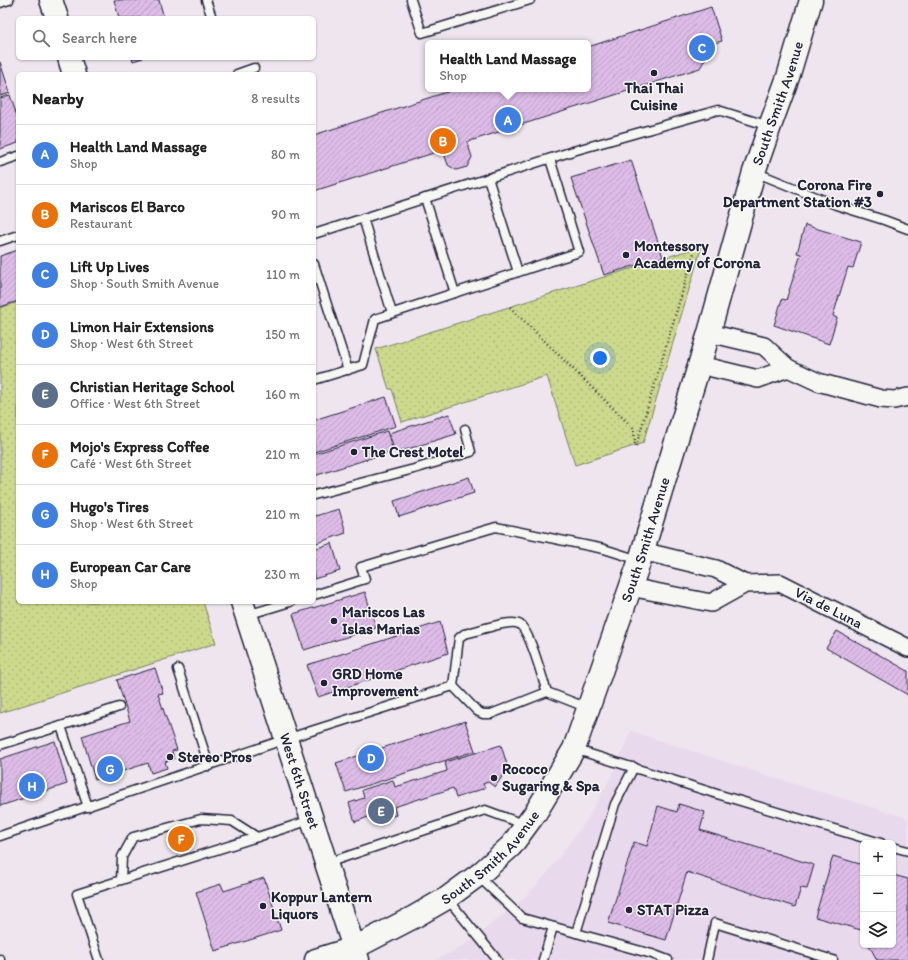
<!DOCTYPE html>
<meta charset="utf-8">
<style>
body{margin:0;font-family:Itim,sans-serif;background:#f2f2f2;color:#222}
.controls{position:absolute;right:12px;bottom:12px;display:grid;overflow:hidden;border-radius:6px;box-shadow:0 1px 3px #0004}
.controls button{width:36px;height:36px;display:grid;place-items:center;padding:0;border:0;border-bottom:1px solid #e0e0e0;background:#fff;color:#222;font:20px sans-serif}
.you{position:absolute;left:600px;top:358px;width:14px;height:14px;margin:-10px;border:3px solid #fff;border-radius:50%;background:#1a73e8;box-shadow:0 0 0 6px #1a73e833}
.badge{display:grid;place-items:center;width:26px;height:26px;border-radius:50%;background:#db2777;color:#fff;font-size:13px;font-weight:700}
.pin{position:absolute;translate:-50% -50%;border:2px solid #fff;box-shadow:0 1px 4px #0006}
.popup{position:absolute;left:425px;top:40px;width:166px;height:52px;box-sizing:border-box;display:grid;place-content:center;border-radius:6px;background:#fff;filter:drop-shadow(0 1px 3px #0005);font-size:13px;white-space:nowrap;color:#767676}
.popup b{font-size:15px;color:#222}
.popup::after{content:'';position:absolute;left:50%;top:100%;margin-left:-8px;border:8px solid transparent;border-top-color:#fff}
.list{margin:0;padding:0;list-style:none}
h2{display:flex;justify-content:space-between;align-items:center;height:52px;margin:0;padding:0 16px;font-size:17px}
h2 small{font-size:13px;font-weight:400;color:#767676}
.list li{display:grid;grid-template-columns:26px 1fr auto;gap:12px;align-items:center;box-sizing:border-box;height:60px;padding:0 16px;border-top:1px solid #e0e0e0}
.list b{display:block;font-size:15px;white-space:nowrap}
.list p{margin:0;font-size:13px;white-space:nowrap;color:#767676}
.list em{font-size:13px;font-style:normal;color:#767676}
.icon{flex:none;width:22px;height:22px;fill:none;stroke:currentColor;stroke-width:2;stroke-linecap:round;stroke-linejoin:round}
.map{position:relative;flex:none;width:908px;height:960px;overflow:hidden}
.search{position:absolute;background:#fff;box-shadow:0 1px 3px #0004;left:16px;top:16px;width:300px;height:44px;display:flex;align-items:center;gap:10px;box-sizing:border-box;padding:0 14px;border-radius:6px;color:#767676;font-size:15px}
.panel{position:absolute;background:#fff;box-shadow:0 1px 3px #0004;left:16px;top:72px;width:300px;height:532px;border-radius:6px}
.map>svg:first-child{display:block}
</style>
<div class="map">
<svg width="908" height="960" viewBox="0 0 908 960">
<defs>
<pattern id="grass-dots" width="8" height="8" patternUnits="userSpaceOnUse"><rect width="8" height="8" fill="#cdd98c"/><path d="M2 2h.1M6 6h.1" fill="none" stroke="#b0ba7a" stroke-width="1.8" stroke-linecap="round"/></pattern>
<pattern id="building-hatch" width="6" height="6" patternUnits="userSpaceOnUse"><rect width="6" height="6" fill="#ddbce8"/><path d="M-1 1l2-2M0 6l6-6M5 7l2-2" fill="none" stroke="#bda1c8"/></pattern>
</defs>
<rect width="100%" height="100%" fill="#eee5ef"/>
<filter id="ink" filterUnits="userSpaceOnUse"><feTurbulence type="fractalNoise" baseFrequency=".025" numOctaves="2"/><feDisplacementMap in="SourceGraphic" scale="8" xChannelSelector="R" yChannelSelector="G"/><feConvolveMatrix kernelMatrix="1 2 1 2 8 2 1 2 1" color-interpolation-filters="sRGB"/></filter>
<g filter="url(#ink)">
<path fill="#e9d9ed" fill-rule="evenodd" d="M631 731 781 780 908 818V960H436L466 944 523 899 544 877 587 820 611 777ZM863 843H893V945H863Z"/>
<g fill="url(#grass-dots)" stroke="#787e64">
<polygon points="702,246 643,443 575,465 547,376 402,422 392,389 389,389 376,349"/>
<polygon points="18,302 18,602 203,602 216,643 0,713 0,308"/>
</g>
<g fill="url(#building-hatch)" stroke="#22223b">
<polygon points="114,0 159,0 164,18 119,18"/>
<polygon points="711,7 722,41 714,43 700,68 467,142 472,157 467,167 456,170 448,165 443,150 314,191 314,135 456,89 588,89 588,47"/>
<polygon points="132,58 143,58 133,61"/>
<polygon points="0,62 10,93 0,96"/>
<polygon points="10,95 18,119 18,143 0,149 0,98"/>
<polygon points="631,160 663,257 604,275 571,178"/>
<polygon points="805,225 861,242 853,268 848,267 833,316 837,318 829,344 774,325 782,299 786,300 801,254 797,253"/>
<polygon points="18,250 18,301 0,307 0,256"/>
<polygon points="386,397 396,426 314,452 314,420"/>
<polygon points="449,414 456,434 395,453 389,433"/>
<polygon points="387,431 393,451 314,476 314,454"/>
<polygon points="469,477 474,493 399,517 394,501"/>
<polygon points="339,509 346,533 314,544 314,514 315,516"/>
<polygon points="332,543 340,571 314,579 314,549"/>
<polygon points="365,592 376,628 304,650 293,614"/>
<polygon points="440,622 448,653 318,697 307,665"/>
<polygon points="837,631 908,671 908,695 826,648"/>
<polygon points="155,668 163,693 158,694 177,750 172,751 174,759 165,762 167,768 151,773 148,763 95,780 82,736 130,721 117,680"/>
<polygon points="465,721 475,751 346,792 336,763"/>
<polygon points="55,741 67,784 0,806 0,759"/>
<polygon points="501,745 508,768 495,787 488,782 483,784 485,788 456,798 453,788 394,807 396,815 378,820 376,814 355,822 349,803 364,798 362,790 393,780 395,787 447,771 445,762"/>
<polygon points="679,804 705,812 700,830 814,865 807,889 801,888 795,907 687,872 666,940 608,923 634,842 647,846 658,806 677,812"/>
<polygon points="192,829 195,840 172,848 168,837"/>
<polygon points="833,856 863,865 863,934 861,930 815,917"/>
<polygon points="893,875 908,879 908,960 877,960 869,945 893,945"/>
<polygon points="264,878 281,930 215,951 196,892 221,884 224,891"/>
</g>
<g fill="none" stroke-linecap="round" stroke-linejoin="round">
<g stroke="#22223b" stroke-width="11">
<g id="lane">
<polyline points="206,0 212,18"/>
<polyline points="411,0 422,33 530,0"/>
<polyline points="0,3 9,0"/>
<polyline points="237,74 254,68"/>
<polyline points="0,162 18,156"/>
<polyline points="755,172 836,205 884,220 908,229"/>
<polyline points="488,178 518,272"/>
<polyline points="425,198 455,293"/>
<polyline points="363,218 392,313"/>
<polyline points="314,234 573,151 718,110 769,126"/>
<polyline points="0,241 18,235"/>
<polyline points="314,264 348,370"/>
<polyline points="314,380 363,365 375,319 579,252 550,159"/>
<polyline points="314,495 414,469 471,452 465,429"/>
<polyline points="314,595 365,579 361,567 496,527 604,549 639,560"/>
<polyline points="247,615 290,602"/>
<polyline points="178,669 209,766"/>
<path d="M453 686 459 638 464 634C475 632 510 619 519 624 530 630 542 678 547 692"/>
<polyline points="61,726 119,707"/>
<polyline points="0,745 61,726 88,807"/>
<polyline points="574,749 717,794 881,843"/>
<polyline points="0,836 286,739 453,686 477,711 483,714 491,714 547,692 588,708"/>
<polyline points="893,847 908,851"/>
<polyline points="327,863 485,810 526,825"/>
<polyline points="478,876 522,918 652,954 668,960"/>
<polyline points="121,880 122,857 133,837 201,819 232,821 257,837"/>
<polyline points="447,898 495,957 497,960"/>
<polyline points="576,933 615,804 634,767"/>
<polyline points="0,959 0,960"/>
<polyline points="99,960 77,894 311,820"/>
<polyline points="543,960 553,927"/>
<polyline points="707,960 715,923 833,960"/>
</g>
</g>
<g stroke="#22223b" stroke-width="20">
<g id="street">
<polyline points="709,333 764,346 788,368 818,382 881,399 894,400 908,397"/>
<polyline points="700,365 758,379 788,368"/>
<polyline points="642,551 716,569 745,584"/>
<path id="s1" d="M630 587 711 603 745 584 780 583 908 648"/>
</g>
</g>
<g stroke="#22223b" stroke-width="25">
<g id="secondary">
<path id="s2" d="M316 960 354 948 414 917 447 898 481 873 511 846 536 812 574 749 640 560 709 333 754 172 770 126 788 77 811 0"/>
</g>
</g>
<g stroke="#22223b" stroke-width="25">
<g id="primary">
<polyline points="51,0 57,18"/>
<polyline points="69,58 74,74"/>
<path id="s3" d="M242 602 326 863 358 960"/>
</g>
</g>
<g stroke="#22223b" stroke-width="2.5" stroke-dasharray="1 3" stroke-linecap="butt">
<polyline points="510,307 634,429 635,444"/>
<polyline points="636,446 694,253"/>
</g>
<use href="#lane" stroke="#f6f6f2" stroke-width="8"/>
<use href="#street" stroke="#f6f6f2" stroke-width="17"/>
<use href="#secondary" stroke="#f6f6f2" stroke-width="22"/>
<use href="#primary" stroke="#f6f6f2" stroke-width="22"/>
</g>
</g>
<g fill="#22223b" stroke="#f6f6f2" stroke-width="1.5">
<circle cx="654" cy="73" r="4"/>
<circle cx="880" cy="194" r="4"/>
<circle cx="626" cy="255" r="4"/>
<circle cx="354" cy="452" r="4"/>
<circle cx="334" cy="621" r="4"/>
<circle cx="324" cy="683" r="4"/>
<circle cx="170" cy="757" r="4"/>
<circle cx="494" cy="778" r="4"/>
<circle cx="263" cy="906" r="4"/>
<circle cx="629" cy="910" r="4"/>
</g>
<g text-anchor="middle" stroke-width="3" stroke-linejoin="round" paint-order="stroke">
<g font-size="15" font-weight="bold" fill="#22223b" stroke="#f6f6f2" text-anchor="start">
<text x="654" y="93" text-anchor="middle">Thai Thai<tspan x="654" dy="17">Cuisine</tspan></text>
<text x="872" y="190" text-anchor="end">Corona Fire<tspan x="872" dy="17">Department Station #3</tspan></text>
<text x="634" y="251">Montessory<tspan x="634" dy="17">Academy of Corona</tspan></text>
<text x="362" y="457">The Crest Motel</text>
<text x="342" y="617">Mariscos Las<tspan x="342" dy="17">Islas Marias</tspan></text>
<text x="332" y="679">GRD Home<tspan x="332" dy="17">Improvement</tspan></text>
<text x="178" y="762">Stereo Pros</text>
<text x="502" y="774">Rococo<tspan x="502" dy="17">Sugaring &amp; Spa</tspan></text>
<text x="271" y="902">Koppur Lantern<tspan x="271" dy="17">Liquors</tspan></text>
<text x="637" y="915">STAT Pizza</text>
</g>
<g font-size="15" fill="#22223b" stroke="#f6f6f2">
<text dy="5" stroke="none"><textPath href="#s2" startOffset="1021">South Smith Avenue</textPath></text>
<text dy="5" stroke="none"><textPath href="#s2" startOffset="565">South Smith Avenue</textPath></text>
<text dy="5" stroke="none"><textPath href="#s1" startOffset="211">Via de Luna</textPath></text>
<text dy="5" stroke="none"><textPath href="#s3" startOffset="188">West 6th Street</textPath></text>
<text dy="5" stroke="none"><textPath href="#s2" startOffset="205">South Smith Avenue</textPath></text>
</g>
</g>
</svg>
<div class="controls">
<button>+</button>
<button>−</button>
<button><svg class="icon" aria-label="layers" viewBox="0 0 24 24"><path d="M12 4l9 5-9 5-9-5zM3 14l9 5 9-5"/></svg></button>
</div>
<div class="you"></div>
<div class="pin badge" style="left:508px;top:120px;background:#3f7fe0">A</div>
<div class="popup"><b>Health Land Massage</b>Shop</div>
<div class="pin badge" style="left:443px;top:141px;background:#e8710a">B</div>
<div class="pin badge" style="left:702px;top:48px;background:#3f7fe0">C</div>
<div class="pin badge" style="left:371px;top:758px;background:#3f7fe0">D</div>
<div class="pin badge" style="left:381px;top:811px;background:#5c6f8a">E</div>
<div class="pin badge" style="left:181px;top:839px;background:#e8710a">F</div>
<div class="pin badge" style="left:110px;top:769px;background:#3f7fe0">G</div>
<div class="pin badge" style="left:32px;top:786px;background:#3f7fe0">H</div>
<div class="search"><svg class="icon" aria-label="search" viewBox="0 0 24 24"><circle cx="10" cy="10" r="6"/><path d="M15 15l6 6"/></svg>Search here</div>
<section class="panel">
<h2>Nearby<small>8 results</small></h2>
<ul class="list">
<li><span class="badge" style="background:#3f7fe0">A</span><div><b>Health Land Massage</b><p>Shop</p></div><em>80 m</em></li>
<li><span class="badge" style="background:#e8710a">B</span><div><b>Mariscos El Barco</b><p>Restaurant</p></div><em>90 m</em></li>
<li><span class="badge" style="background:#3f7fe0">C</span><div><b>Lift Up Lives</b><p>Shop · South Smith Avenue</p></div><em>110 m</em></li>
<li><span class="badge" style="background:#3f7fe0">D</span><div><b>Limon Hair Extensions</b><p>Shop · West 6th Street</p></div><em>150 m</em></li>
<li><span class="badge" style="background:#5c6f8a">E</span><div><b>Christian Heritage School</b><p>Office · West 6th Street</p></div><em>160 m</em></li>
<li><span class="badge" style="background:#e8710a">F</span><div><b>Mojo's Express Coffee</b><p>Café · West 6th Street</p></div><em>210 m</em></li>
<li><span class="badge" style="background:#3f7fe0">G</span><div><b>Hugo's Tires</b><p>Shop · West 6th Street</p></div><em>210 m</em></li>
<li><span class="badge" style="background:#3f7fe0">H</span><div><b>European Car Care</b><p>Shop</p></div><em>230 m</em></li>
</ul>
</section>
</div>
